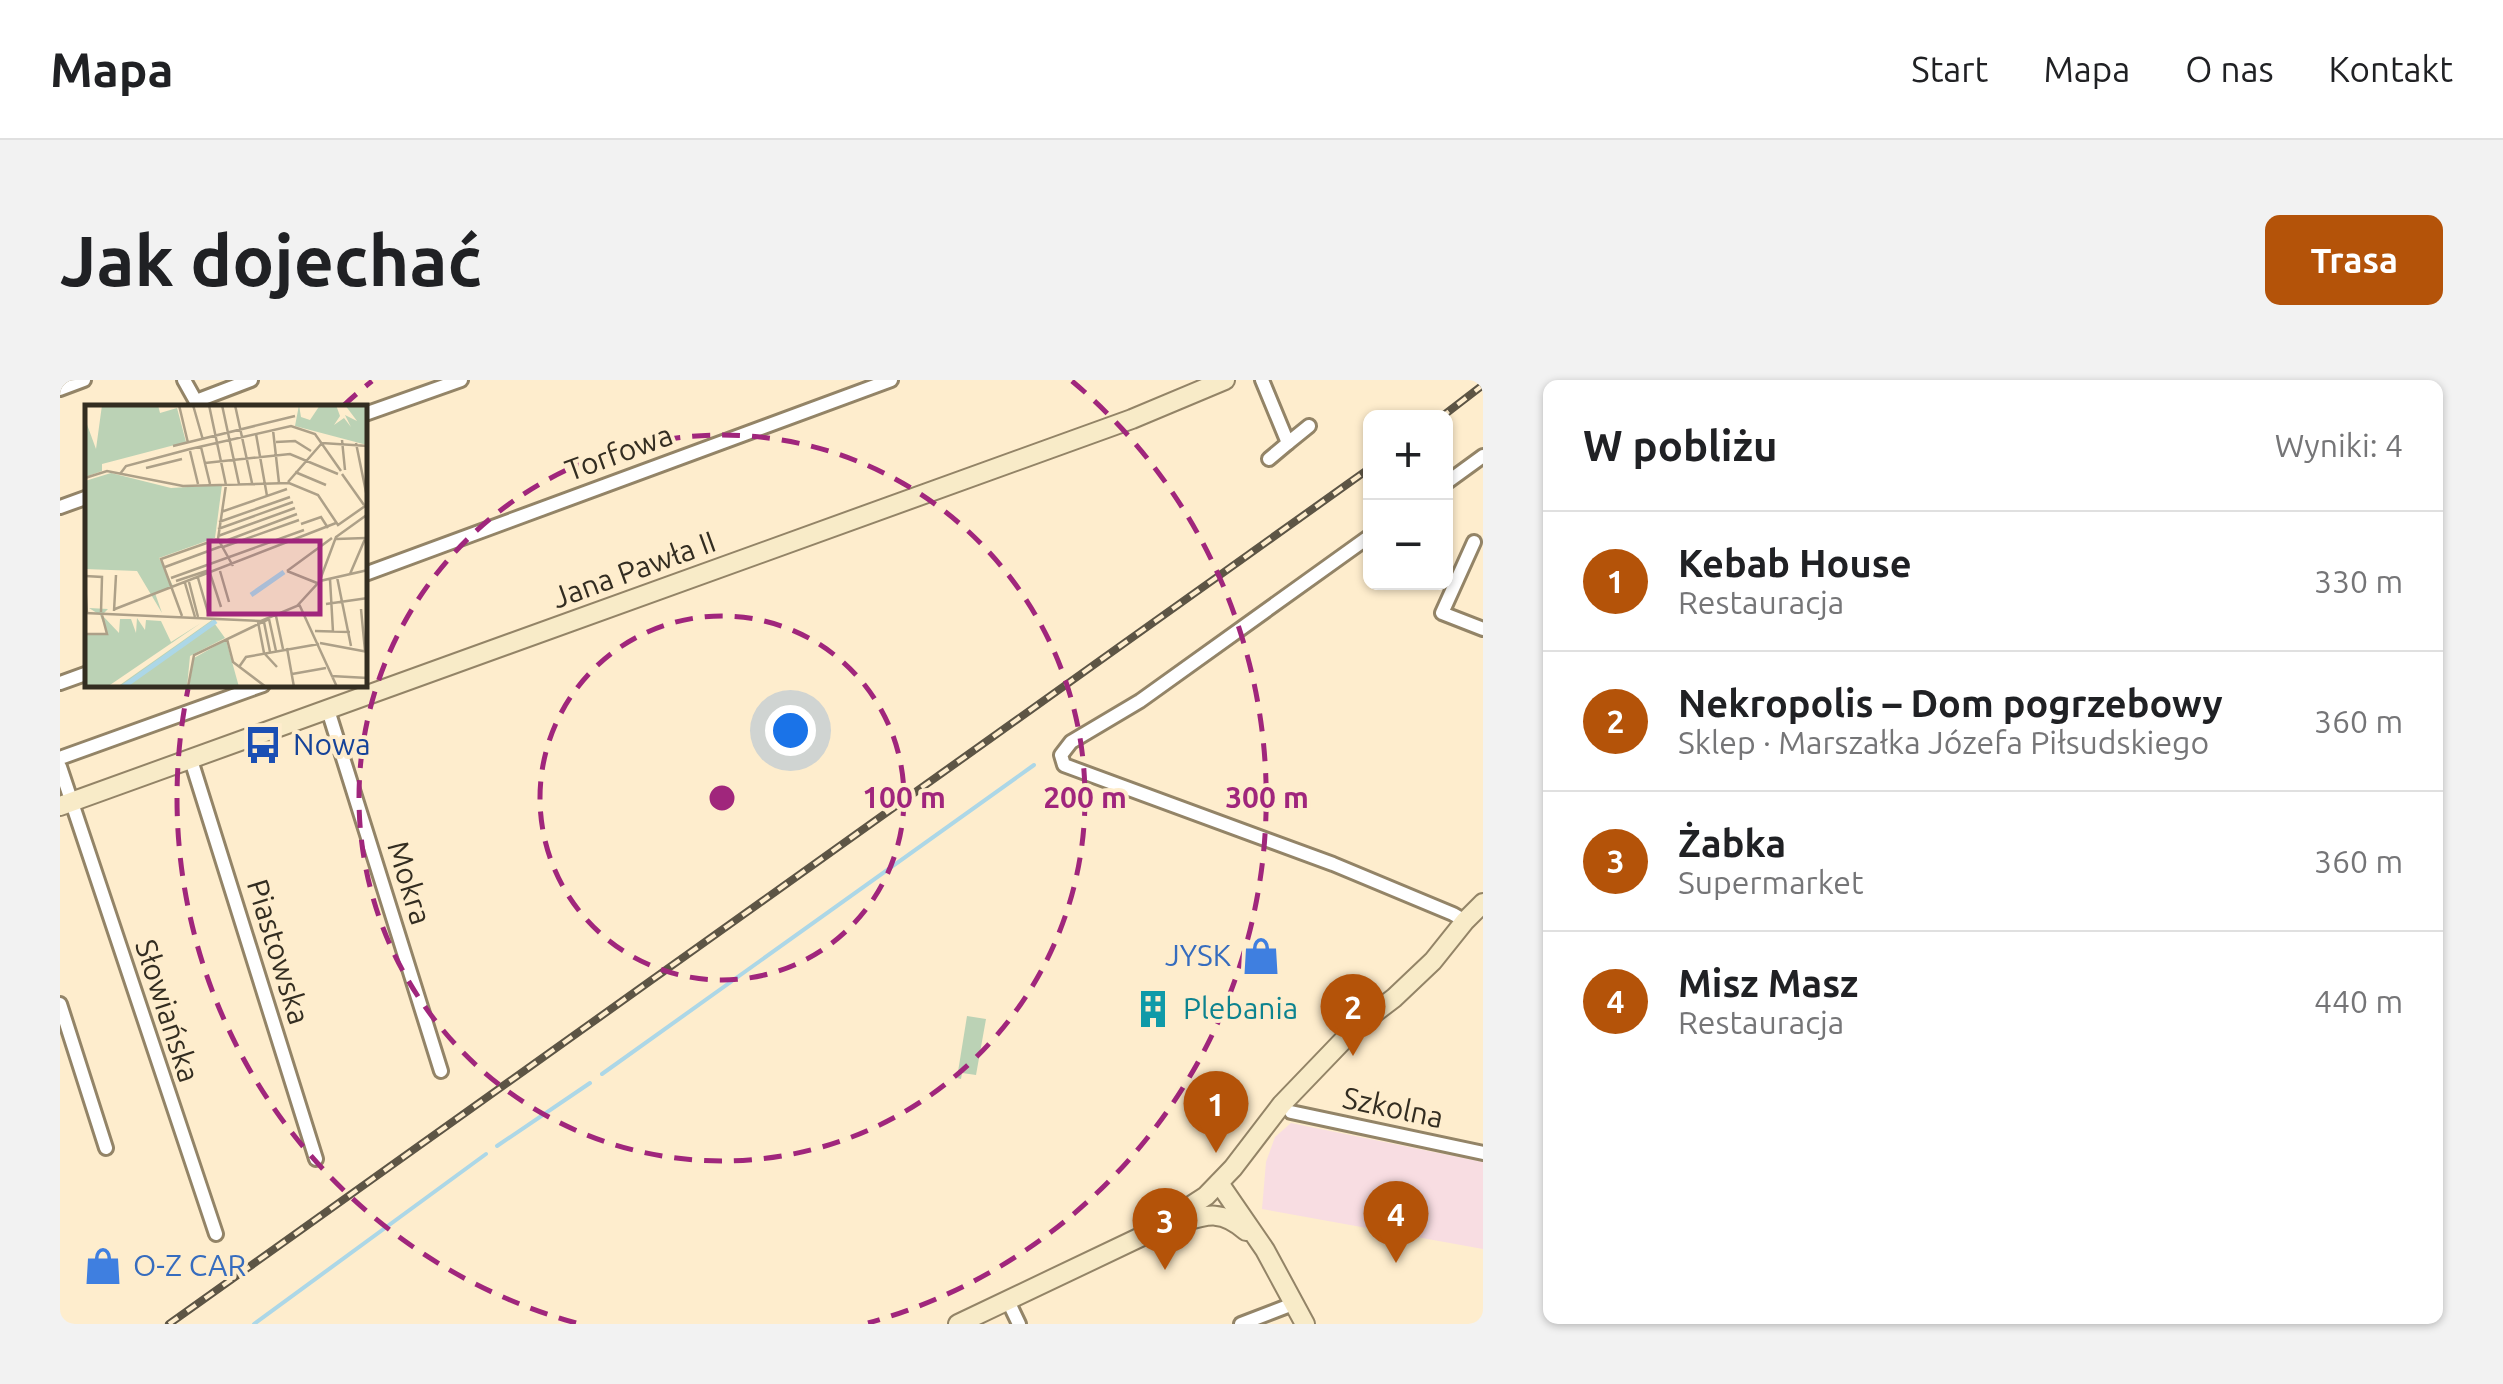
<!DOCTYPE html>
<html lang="pl">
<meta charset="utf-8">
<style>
body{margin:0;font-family:Ubuntu,sans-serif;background:#f2f2f2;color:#202124}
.controls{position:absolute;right:30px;top:30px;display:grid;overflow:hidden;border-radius:15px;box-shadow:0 2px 8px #0004}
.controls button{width:90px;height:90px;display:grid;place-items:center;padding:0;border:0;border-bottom:2px solid #e0e0e0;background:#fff;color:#202124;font:50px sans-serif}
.you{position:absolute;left:730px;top:350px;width:35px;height:35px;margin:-25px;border:8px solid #fff;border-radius:50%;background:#1a73e8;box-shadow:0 0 0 15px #1a73e833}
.badge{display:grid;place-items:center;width:65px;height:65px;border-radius:50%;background:#b45309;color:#fff;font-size:32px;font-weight:700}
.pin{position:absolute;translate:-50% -82px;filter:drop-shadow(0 2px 5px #0008)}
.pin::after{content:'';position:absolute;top:52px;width:35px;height:30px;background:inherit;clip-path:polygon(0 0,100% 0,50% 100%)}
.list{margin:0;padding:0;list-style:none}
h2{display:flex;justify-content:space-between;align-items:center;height:130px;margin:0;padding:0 40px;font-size:42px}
h2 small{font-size:32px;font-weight:400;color:#757577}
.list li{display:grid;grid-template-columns:65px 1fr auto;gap:30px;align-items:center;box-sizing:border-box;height:140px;padding:0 40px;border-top:2px solid #e0e0e0}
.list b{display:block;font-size:38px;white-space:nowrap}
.list p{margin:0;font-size:32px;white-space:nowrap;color:#757577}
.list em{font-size:32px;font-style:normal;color:#757577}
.map{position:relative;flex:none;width:1423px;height:944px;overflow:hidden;border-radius:15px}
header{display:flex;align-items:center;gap:60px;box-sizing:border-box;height:140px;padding:0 50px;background:#fff;border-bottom:2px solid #e0e0e0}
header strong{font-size:48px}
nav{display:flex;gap:55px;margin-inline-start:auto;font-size:35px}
.intro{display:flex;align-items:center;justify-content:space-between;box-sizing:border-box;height:240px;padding:0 60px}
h1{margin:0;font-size:70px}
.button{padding:25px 45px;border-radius:15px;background:#b45309;color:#fff;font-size:35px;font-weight:700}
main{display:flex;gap:60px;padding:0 60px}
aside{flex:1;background:#fff;border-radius:15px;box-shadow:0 2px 8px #0004}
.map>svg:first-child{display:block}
</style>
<header>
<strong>Mapa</strong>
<nav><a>Start</a><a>Mapa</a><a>O nas</a><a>Kontakt</a></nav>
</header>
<div class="intro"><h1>Jak dojechać</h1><a class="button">Trasa</a></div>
<main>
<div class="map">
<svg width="1423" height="944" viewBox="0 0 1423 944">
<rect width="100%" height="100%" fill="#feedcd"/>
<polygon fill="#f8dde2" points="1231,743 1423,782 1423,869 1202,829 1206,782 1215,757"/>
<polygon fill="#bbd2b5" points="907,636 926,639 916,695 902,693 901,699 897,698"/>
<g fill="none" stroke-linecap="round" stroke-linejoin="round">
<g stroke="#acd7e7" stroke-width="4">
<polyline points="542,694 974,385"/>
<polyline points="437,766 530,703"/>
<polyline points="194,944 426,774"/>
</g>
<g stroke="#938467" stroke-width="18">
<g id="street">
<polyline points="124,0 138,25"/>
<polyline points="1202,0 1228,63 1249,46"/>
<polyline points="0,9 24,0"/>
<polyline points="136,21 191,0"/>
<polyline points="305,34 401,0"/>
<polyline points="1209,79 1228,63"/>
<polyline points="1386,103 1423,76"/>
<polyline points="0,127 28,117"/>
<polyline points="1310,156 1080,321 1011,362 1001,375 1004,385 1273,484 1393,534 1405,541"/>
<polyline points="1414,162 1382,233 1423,249"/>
<polyline points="305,194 831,0"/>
<polyline points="0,303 28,293"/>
<polyline points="268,330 381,691"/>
<polyline points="0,378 203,305"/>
<polyline points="131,380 256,779"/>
<polyline points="0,387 156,854"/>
<polyline points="0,624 46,768"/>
<polyline points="1231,732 1423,773"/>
<polyline points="948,921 959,944"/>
<polyline points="1181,944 1233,924"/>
</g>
</g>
<g stroke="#938467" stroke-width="22">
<g id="secondary">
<polyline points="0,426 1072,39 1165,0"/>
<polyline points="1159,803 1205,870 1245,944"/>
<path d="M1113 845C1144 836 1159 827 1186 851"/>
<polyline points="898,944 1089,853 1146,816 1173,788 1222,724 1296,647 1334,618 1373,581 1405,541 1423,523"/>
</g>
</g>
<use href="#street" stroke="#fff" stroke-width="12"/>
<use href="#secondary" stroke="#f8ebc8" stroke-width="18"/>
<g stroke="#5d5545" stroke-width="8">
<g id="rail">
<polyline points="1380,38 1423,5"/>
<polyline points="109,944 1310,88"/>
</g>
</g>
<use href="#rail" stroke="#feedcd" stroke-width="4" stroke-dasharray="11" stroke-linecap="butt"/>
</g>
<g fill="none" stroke="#a0267c" stroke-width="5" stroke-dasharray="18 12">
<circle cx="662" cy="418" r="182"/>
<circle cx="662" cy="418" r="363"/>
<path d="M516 943A545 545 0 0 1 128 309M283 26A545 545 0 0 1 312 1M1012 1A545 545 0 0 1 808 943"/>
</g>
<defs>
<g id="bus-bare" transform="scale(3)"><path d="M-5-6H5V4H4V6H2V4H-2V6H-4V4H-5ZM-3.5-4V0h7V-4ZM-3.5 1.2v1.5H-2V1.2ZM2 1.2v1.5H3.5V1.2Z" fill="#1a4fb4" stroke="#feedcd" stroke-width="2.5" paint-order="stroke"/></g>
<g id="shop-bare" transform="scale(3)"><path d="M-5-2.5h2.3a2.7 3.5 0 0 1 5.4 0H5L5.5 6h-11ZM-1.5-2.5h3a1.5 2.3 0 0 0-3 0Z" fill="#3f7fe0" stroke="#feedcd" stroke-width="2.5" paint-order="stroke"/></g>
<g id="building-bare" transform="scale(3)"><path d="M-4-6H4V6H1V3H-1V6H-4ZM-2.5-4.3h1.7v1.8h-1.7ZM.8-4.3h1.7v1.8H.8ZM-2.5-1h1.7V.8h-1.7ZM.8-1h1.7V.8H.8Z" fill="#0f9aa8" stroke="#feedcd" stroke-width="2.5" paint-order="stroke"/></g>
</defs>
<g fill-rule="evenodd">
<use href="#bus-bare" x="203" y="365"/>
<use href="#shop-bare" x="1201" y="576"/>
<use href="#building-bare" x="1093" y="629"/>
<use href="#shop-bare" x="43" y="886"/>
</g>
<g text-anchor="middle" stroke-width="8" stroke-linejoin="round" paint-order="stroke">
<g font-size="30" fill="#332d21" stroke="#feedcd">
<text transform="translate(559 73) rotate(-20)" y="10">Torfowa</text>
<text transform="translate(574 190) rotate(-20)" y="10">Jana Pawła II</text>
<text transform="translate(349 503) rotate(73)" y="10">Mokra</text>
<text transform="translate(218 572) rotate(73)" y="10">Piastowska</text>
<text transform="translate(107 631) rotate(72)" y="10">Słowiańska</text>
<text transform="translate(1333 728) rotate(12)" y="10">Szkolna</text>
</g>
<g font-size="30" fill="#164399" stroke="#feedcd" text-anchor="start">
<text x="233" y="375">Nowa</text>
</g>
<g font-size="30" fill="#366cbe" stroke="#feedcd" text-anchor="end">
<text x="1171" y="586">JYSK</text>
<text x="73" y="896" text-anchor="start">O-Z CAR</text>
</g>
<g font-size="30" fill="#0d838f" stroke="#feedcd" text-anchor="start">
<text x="1123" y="639">Plebania</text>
</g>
</g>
<g transform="translate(25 25)">
<rect width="282" height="282" fill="#feedcd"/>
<path d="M17 0H73L75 8 92 3 101 37 17 59V66L0 72V14L11 44ZM214 0 216 12 225 15 235 0H251L255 11 249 20 259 13 266 22 260 10 272 16 260 0H282V40L210 21ZM26 68 86 83 137 80 130 133 74 153 88 181 70 188 77 208 52 166 0 164V76ZM4 203 23 204 17 210 34 228 35 214H46L51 228 52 213 60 225 61 215 76 216 86 237 116 218 22 282H0V230H23L15 210ZM127 215 140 233 105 251 102 282H32ZM141 235 154 282H104L109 253Z" fill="#bbd2b5"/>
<path fill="none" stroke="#acd7e7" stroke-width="5" d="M166 190 199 167M38 282 131 216"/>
<path fill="none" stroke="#ada088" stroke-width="2.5" d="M94 0 103 38M108 0 118 35M124 0 141 80 133 134 148 161M137 0 154 79M150 0 167 78M188 25 194 78M171 29 182 91M257 35 260 65M191 37 210 36 226 46M271 38 283 97M88 41 210 11M116 42 125 79M105 44 206 21 230 29 256 66M105 46 113 79M120 58 205 49 253 69M61 63 97 54M210 67 241 80M35 69 41 61 105 44M257 69 279 100M0 73 22 66 98 81 204 78 233 90 253 120 283 99M203 77 237 38 283 41M136 107 202 84M134 117 205 92M216 119 236 112 243 123M133 124 208 97M133 131 210 103M251 134 281 133M135 138 212 109M138 142 214 115M80 162 137 141M135 166 144 197M202 166 247 133M202 166 232 178M265 169 280 134M0 171 17 172 16 207M252 172 266 241M86 173 219 125M113 173 124 211M245 174 248 227M235 175 251 132 283 109M91 176 124 165 136 202M0 177 2 208M104 177 113 212M100 178 110 212M214 199 252 282M241 199 283 193M30 204 251 118M276 204 280 246M29 206 31 170M0 208 176 216 212 201 235 176 283 165M97 211 76 154 133 134M191 211 198 244M173 217 179 248 192 262M179 217 185 247M230 226 265 227M0 229H22L17 210M142 234 148 257 181 282M235 238 283 247M202 243 209 282M154 262 161 252 234 239M207 269 241 263M246 271 283 273M103 282 109 250 184 214 191 246"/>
<path fill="#a0267c" fill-opacity="0.15" stroke="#a0267c" stroke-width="5" d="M124 136H235V209H124Z"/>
<rect width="282" height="282" fill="none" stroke="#332d21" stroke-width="5"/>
</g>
<circle cx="662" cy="418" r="15" fill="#a0267c" stroke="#feedcd" stroke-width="5"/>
<g font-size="30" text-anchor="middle" font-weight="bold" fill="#a0267c" stroke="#feedcd" stroke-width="8" stroke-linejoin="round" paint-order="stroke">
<text x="844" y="428">100 m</text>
<text x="1025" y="428">200 m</text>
<text x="1207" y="428">300 m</text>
</g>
</svg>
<div class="controls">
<button>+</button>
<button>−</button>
</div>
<div class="you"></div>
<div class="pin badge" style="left:1156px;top:773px">1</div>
<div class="pin badge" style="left:1293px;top:676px">2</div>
<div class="pin badge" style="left:1105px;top:890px">3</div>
<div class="pin badge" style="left:1336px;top:883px">4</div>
</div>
<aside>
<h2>W pobliżu<small>Wyniki: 4</small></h2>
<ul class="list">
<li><span class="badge">1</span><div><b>Kebab House</b><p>Restauracja</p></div><em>330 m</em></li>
<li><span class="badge">2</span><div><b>Nekropolis – Dom pogrzebowy</b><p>Sklep · Marszałka Józefa Piłsudskiego</p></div><em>360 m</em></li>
<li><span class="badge">3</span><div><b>Żabka</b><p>Supermarket</p></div><em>360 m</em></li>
<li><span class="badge">4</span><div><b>Misz Masz</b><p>Restauracja</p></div><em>440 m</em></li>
</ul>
</aside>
</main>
